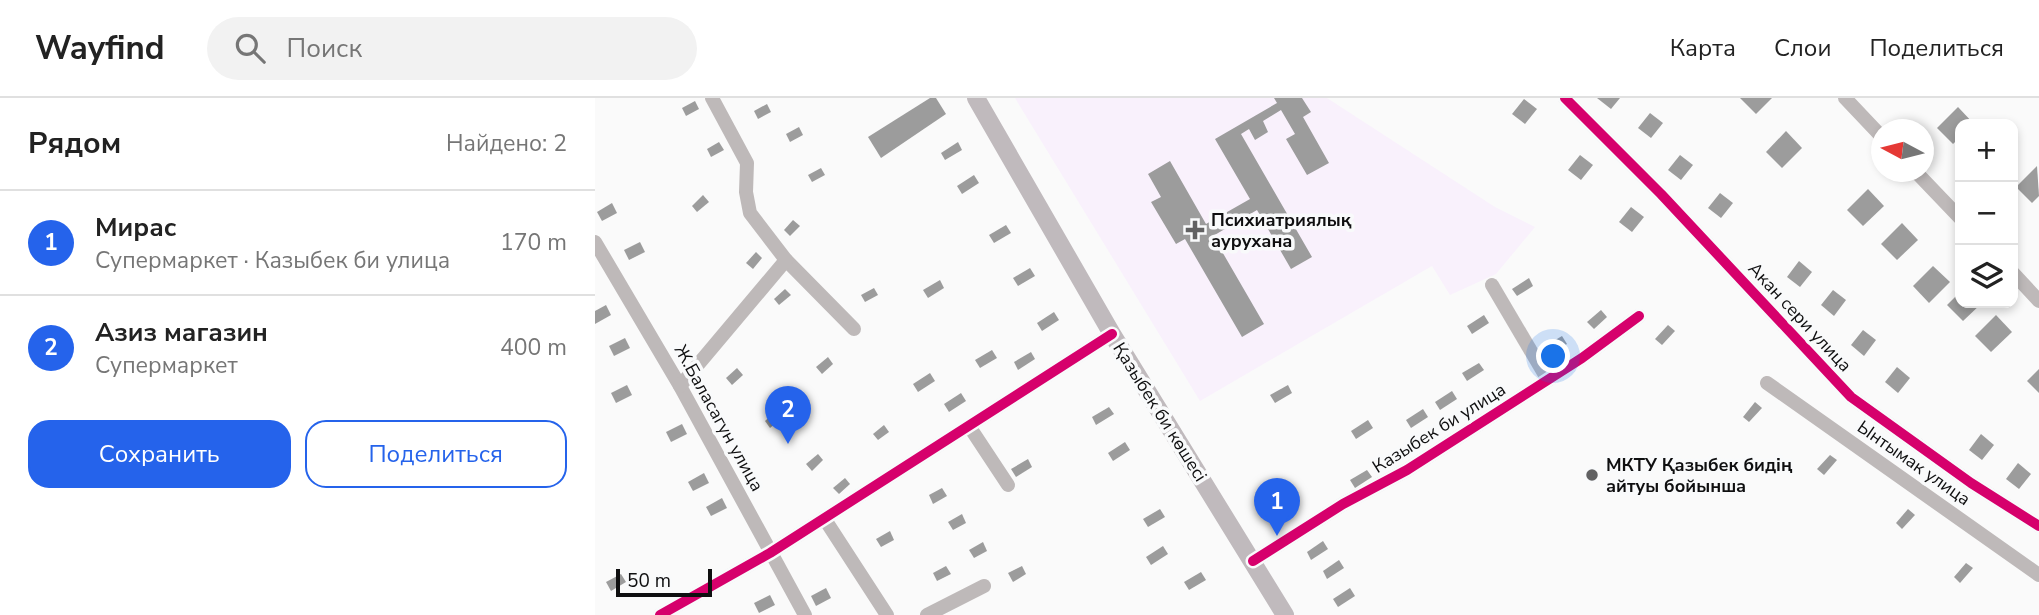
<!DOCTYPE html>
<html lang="ru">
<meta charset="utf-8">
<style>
body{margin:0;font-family:"Nunito Sans",sans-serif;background:#f2f2f2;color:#222}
.controls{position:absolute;right:21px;top:21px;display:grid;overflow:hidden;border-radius:14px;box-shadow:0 4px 10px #0003}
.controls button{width:63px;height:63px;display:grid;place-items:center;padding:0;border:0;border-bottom:2px solid #e0e0e0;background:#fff;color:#222;font:35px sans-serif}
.compass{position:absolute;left:1276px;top:21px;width:63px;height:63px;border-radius:50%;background:#fff;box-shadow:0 4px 10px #0003;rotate:277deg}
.scale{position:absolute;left:21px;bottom:18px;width:96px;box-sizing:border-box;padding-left:7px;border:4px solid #0f0f10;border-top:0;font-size:19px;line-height:24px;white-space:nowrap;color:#0f0f10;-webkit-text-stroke:5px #f9fafb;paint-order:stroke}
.you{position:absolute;left:959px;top:259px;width:24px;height:24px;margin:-18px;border:5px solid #fff;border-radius:50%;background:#1a73e8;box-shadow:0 0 0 10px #1a73e833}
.badge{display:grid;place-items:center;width:46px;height:46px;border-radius:50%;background:#2563eb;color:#fff;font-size:23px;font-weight:700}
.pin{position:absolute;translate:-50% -58px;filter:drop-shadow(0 2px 4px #0008)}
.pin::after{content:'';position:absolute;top:37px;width:24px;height:21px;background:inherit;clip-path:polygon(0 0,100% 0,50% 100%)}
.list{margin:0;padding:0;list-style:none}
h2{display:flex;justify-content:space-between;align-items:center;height:91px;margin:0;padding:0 28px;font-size:30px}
h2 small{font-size:23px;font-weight:400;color:#767676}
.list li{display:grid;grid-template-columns:46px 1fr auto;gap:21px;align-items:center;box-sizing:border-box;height:105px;padding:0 28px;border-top:2px solid #e0e0e0}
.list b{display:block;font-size:26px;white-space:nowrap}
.list p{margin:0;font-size:23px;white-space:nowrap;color:#767676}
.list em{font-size:23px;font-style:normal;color:#767676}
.actions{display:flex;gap:14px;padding:21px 28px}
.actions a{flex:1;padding:16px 0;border:2px solid #2563eb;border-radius:21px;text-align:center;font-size:24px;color:#2563eb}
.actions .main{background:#2563eb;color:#fff}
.icon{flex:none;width:38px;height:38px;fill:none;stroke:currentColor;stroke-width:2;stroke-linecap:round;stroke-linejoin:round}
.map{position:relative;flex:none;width:1444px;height:517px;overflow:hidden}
header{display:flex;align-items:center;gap:42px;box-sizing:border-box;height:98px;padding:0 35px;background:#fff;border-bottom:2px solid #e0e0e0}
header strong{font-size:33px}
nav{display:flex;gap:38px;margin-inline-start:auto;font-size:24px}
.search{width:490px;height:63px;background:#f2f2f2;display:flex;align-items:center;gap:18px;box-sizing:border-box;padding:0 24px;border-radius:38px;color:#767676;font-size:26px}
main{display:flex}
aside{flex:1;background:#fff}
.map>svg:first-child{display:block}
</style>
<header>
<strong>Wayfind</strong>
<div class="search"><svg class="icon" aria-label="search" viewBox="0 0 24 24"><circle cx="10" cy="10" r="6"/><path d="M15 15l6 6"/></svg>Поиск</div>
<nav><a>Карта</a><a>Слои</a><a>Поделиться</a></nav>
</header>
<main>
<aside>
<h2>Рядом<small>Найдено: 2</small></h2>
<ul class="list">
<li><span class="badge">1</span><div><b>Мирас</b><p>Супермаркет · Казыбек би улица</p></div><em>170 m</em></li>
<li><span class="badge">2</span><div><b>Азиз магазин</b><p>Супермаркет</p></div><em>400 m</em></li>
</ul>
<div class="actions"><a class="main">Сохранить</a><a>Поделиться</a></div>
</aside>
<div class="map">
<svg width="1444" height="517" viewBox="0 0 1444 517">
<rect width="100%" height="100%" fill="#fafafa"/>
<polygon fill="#f9f1fc" points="420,0 732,0 900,109 940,129 901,176 855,197 837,168 605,303"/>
<g fill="#9c9c9c">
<polygon points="335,0 341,0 351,16 286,60 273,39"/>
<polygon points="679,0 707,0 716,14 708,19 734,65 712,77 691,41 700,36 686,12 668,23 673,34 660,42 654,31 646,36 717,159 696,171 662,112 618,138 669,226 647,239 590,141 581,146 556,104 566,99 553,76 575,63 611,126 655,101 620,41 682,5"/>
<polygon points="1002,0 1025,0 1016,11"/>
<polygon points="1145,0 1177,0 1161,16"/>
<polygon points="929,1 942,11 930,26 917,16"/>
<polygon points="100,3 104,11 91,18 87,10"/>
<polygon points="172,6 176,14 163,21 159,13"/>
<polygon points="1363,9 1379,26 1365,26 1365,39 1358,46 1342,30"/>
<polygon points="1055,15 1068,25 1056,40 1043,30"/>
<polygon points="204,29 208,37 195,44 191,36"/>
<polygon points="1191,33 1207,50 1187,70 1171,54"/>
<polygon points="124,44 129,52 116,59 112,51"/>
<polygon points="363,44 367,52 350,62 346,55"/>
<polygon points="985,57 998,67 986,82 973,72"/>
<polygon points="1085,57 1098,67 1086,82 1073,72"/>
<polygon points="1442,68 1444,98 1437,105 1421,89"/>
<polygon points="226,70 230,77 217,84 213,77"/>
<polygon points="379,77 384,85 367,96 362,88"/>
<polygon points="1273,91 1289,108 1268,128 1252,112"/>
<polygon points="1125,95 1138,105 1126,120 1113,110"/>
<polygon points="108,97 114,104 102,114 97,108"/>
<polygon points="17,105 22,115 7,123 2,114"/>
<polygon points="1036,109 1049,119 1037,134 1024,124"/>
<polygon points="198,122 205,128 195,138 189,132"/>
<polygon points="1307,125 1323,142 1302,162 1286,146"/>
<polygon points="411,127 416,135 399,145 394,137"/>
<polygon points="45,144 50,154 34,162 29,152"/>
<polygon points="161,154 167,160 158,171 151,165"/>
<polygon points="1204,163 1217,174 1205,189 1192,179"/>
<polygon points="1338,168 1355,184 1334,205 1318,188"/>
<polygon points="435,170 440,178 423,188 418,180"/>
<polygon points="934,180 938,188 922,198 917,191"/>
<polygon points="345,182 349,190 333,200 328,192"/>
<polygon points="279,190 283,197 270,204 266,197"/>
<polygon points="190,191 196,197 184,207 179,201"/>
<polygon points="1238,192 1251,202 1239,218 1226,207"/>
<polygon points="1365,194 1365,205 1387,205 1368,223 1352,207"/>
<polygon points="11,207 16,217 0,226 0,213"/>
<polygon points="1006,212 1012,219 999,231 992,224"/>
<polygon points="459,214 464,222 447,233 442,225"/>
<polygon points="889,217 894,225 877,236 872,228"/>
<polygon points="1401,217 1417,234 1396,254 1380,238"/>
<polygon points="1073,227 1080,233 1067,247 1060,241"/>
<polygon points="1268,232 1281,242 1269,258 1256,247"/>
<polygon points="967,238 972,246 955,256 950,248"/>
<polygon points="30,240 35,250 19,258 14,248"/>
<polygon points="397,252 402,260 385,270 380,262"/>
<polygon points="436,254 440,261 423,272 419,264"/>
<polygon points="233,259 238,266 227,276 221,269"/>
<polygon points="884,265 889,272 872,283 867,275"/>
<polygon points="1302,269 1315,280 1303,295 1290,284"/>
<polygon points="142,270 148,277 137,287 131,280"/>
<polygon points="1444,271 1444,295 1432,283"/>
<polygon points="335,275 340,283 323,294 318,286"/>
<polygon points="32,287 37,297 21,305 16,295"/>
<polygon points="693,287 697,295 680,305 675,297"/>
<polygon points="857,293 862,301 845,312 840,304"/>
<polygon points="366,295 371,303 354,314 349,306"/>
<polygon points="1160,304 1167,310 1154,324 1148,319"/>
<polygon points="514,309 519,316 501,327 497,319"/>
<polygon points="828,311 833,319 816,330 811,322"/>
<polygon points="181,313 187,320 175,330 170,323"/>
<polygon points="773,322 778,330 761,341 756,333"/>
<polygon points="87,326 92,336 76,344 71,334"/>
<polygon points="289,327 294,334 283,342 278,336"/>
<polygon points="1386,336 1399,347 1387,362 1374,352"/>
<polygon points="530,344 535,352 518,363 513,355"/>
<polygon points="223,356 228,362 217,373 211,366"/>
<polygon points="1235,357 1242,362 1229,377 1222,371"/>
<polygon points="433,361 437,369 421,379 416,371"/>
<polygon points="1423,365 1436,376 1424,391 1411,381"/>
<polygon points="772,372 777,379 760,390 755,382"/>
<polygon points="109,375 114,385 98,393 93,384"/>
<polygon points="250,380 255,386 244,396 238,390"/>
<polygon points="680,381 685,389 668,400 663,392"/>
<polygon points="347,390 352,398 338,406 334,397"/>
<polygon points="127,400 132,410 116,418 111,409"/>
<polygon points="692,408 697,416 680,426 675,418"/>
<polygon points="565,411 570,419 553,429 548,421"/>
<polygon points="1313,411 1320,417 1307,431 1301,425"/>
<polygon points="367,416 371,425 358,432 353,424"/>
<polygon points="295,433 299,442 286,449 281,441"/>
<polygon points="728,443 733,451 716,462 712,454"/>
<polygon points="388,444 392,453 379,460 374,452"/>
<polygon points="568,448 573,456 556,467 551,459"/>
<polygon points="744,462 749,470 732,481 728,473"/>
<polygon points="1371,465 1378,470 1365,485 1359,479"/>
<polygon points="351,468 356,476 342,483 338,475"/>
<polygon points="427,468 431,476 418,484 413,475"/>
<polygon points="606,474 611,482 594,492 589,484"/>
<polygon points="26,476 31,484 16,493 11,484"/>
<polygon points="231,490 236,500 221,508 216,498"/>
<polygon points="755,490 760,498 743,509 738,501"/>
<polygon points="175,497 180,507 164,515 159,505"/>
</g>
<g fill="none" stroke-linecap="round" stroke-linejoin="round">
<g stroke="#beb9b9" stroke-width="14">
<polyline points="970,0 1066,96 1256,299 1376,385 1444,428"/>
<polyline points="1250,0 1286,38"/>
<polyline points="1321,74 1365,120"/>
<polyline points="0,144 85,288 210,517"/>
<polyline points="191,162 259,231"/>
<polyline points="1418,175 1444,203"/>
<polyline points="897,187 953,282"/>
<polyline points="1172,285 1444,477"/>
<polyline points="85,288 191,162 155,115 151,94 152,65 117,0"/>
<polyline points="374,328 413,387"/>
<polyline points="229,420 292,517"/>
<polyline points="658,463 748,406 812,372 987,260 1044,218"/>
<polyline points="65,517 175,455 517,236"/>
<polyline points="332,517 389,488"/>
</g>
<polyline stroke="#c0babd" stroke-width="18" points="381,0 517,236 690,517"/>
<g stroke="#f9fafb" stroke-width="15">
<g id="cycleway">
<polyline points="970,0 1066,96 1256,299 1376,385 1444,428"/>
<polyline points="658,463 748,406 812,372 987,260 1044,218"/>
<polyline points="65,517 175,455 517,236"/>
</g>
</g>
<use href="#cycleway" stroke="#d6006c" stroke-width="10"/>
</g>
<g fill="#616162" stroke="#f9fafb" stroke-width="2.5">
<path d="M596.5 121.5h7v7h7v7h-7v7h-7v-7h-7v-7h7z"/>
<circle cx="997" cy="377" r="7"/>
</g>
<g text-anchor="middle" stroke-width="7" stroke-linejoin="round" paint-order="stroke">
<g font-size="18" font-weight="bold" fill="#0f0f10" stroke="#f9fafb" text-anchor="start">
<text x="616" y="128">Психиатриялық<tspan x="616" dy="21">аурухана</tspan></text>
<text x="1011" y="373">МКТУ Қазыбек бидің<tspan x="1011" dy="21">айтуы бойынша</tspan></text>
</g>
<g font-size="18" fill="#0f0f10" stroke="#f9fafb">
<text transform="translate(1205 219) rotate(47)" y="6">Акан сери улица</text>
<text transform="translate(565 314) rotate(58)" y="6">Қазыбек би көшесі</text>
<text transform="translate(124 320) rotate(61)" y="6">Ж.Баласагун улица</text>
<text transform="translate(844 330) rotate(-32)" y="6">Казыбек би улица</text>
<text transform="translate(1319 365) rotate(35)" y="6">Ынтымак улица</text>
</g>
</g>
</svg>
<div class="controls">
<button>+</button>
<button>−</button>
<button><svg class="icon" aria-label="layers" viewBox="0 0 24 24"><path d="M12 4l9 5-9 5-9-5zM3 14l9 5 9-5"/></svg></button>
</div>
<svg class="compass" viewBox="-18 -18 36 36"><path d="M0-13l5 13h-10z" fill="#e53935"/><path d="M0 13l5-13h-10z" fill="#767676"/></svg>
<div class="scale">50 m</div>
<div class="you"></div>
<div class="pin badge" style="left:682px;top:438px">1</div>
<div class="pin badge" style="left:193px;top:346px">2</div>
</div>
</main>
